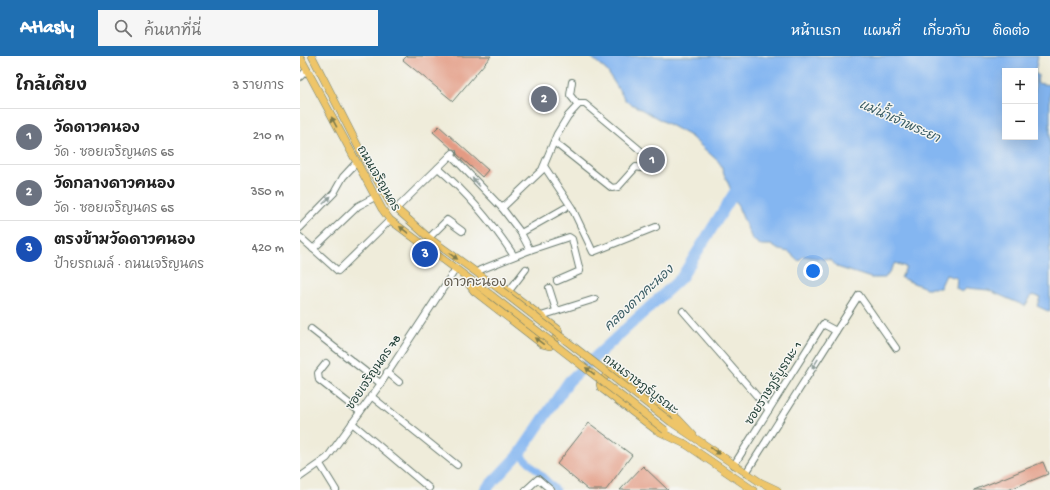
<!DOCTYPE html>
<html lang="th">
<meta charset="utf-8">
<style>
body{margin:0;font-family:"Gochi Hand","Playpen Sans Thai",sans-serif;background:#f6f6f6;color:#222}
.controls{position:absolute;right:12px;top:12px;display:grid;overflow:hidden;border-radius:0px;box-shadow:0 4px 16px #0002}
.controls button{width:36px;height:36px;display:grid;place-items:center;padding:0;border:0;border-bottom:1px solid #e0e0e0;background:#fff;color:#222;font:20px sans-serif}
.you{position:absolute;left:513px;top:215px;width:14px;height:14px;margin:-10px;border:3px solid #fff;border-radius:50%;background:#1a73e8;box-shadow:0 0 0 6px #1a73e833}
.badge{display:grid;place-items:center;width:26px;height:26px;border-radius:50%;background:#1f6fb2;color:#fff;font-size:13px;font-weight:700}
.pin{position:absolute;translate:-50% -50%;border:2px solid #fff;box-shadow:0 1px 4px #0006}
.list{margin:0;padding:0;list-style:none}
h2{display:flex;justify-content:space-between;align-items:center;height:52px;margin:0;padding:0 16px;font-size:17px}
h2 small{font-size:13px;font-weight:400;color:#767676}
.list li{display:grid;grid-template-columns:26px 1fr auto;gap:12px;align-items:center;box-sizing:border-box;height:56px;padding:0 16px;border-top:1px solid #e0e0e0}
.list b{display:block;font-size:15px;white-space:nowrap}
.list p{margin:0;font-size:13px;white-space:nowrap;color:#767676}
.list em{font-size:13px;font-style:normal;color:#767676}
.icon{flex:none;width:22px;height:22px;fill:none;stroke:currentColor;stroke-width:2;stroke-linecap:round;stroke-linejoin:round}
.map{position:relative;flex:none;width:750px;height:434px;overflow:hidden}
header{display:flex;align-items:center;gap:24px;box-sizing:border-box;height:56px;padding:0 20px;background:#1f6fb2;color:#fff}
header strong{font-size:19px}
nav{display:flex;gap:22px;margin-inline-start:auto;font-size:14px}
.search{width:280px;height:36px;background:#f6f6f6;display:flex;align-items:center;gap:10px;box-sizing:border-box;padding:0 14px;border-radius:0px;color:#767676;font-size:15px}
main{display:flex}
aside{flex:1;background:#fff}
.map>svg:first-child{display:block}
</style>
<header>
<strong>Atlasly</strong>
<div class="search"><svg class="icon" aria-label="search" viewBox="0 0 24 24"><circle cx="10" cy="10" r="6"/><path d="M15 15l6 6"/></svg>ค้นหาที่นี่</div>
<nav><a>หน้าแรก</a><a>แผนที่</a><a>เกี่ยวกับ</a><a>ติดต่อ</a></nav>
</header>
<main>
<aside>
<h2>ใกล้เคียง<small>3 รายการ</small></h2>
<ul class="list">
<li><span class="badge" style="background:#6b7280">1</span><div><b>วัดดาวคนอง</b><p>วัด · ซอยเจริญนคร 65</p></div><em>210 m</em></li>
<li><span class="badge" style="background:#6b7280">2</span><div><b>วัดกลางดาวคนอง</b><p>วัด · ซอยเจริญนคร 65</p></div><em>350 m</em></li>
<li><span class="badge" style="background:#1a4fb4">3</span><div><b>ตรงข้ามวัดดาวคนอง</b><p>ป้ายรถเมล์ · ถนนเจริญนคร</p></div><em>420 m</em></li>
</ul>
</aside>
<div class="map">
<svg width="750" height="434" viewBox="0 0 750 434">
<rect width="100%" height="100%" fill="#f6f6f2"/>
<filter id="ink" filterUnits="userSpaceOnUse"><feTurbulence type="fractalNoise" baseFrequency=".025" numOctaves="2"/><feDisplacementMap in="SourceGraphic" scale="8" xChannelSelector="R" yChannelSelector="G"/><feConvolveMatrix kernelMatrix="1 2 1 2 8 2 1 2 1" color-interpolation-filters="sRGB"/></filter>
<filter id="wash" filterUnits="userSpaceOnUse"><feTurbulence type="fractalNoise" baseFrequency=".012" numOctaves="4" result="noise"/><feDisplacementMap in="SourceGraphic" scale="16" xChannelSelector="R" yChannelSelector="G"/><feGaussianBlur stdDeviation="0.9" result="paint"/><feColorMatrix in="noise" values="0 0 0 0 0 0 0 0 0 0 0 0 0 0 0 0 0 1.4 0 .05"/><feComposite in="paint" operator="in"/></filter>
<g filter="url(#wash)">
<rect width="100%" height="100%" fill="#efecda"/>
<path fill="#84b6f1" stroke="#527a92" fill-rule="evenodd" d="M290 0H738L735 17 738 19 737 27 750 29V256L737 250 740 241 732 239 725 250 688 234 667 232 662 236 656 233 657 222 646 219 640 232H626L601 222 606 211 595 207 585 222H571L537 211 531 204 503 200 499 205 489 196 479 194 471 189H460L452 183 419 106 390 80 326 45 307 15ZM705 15H735V81H705Z"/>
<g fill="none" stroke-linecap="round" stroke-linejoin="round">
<polyline stroke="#84b6f1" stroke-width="6" points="220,398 257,434"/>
<polyline stroke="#84b6f1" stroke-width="11" points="185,434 220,397 269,325 381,222 441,126"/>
</g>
<g id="blocks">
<g fill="#e39b84">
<polygon points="107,0 191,0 153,45 103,4"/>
<polygon points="139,70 188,114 182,121 157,98 156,94 152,93 133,76"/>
<polygon points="289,367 332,399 306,434 288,434 257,408"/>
<polygon points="743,406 748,418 708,434 674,434"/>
<polygon points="343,410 368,434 320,434"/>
</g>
</g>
</g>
<g filter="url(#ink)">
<use href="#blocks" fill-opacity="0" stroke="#687a6e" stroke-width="1"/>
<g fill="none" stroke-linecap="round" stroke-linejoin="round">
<g stroke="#687a6e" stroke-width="8">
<g id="minor">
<polyline points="0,21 7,14"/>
<polyline points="272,26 270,39 278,49"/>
<polyline points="254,86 312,132 318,131 336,111 341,112"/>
<polyline points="151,99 202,152 221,177 230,194"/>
<polyline points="244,110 272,152 293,196 356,171"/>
<path d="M138 112C167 137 193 168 214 200"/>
<polyline points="202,152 242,114 257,78 268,60 279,48 285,48 340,94"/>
<polyline points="96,153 153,97"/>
<polyline points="0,172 34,137 43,121 56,107"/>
<polyline points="221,177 265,152"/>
<polyline points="0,181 38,215 90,164"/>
<polyline points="129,182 147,164 162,175"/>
<polyline points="13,193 58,150 75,141"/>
<polyline points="180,214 230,194 269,181 272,183 280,215 257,225"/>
<polyline points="249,232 256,254"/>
<polyline points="209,235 226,213"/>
<polyline points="383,255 469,354"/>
<polyline points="241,260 295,243"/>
<polyline points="11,273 80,327"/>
<polyline points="26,307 18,317 19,324 60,356"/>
<polyline points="87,316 99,326"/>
<polyline points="71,340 157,409"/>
<polyline points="52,367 129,432"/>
<polyline points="20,408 36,434"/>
<polyline points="434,409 523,268 536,275"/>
<polyline points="446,417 559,239 596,292"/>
<polyline points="0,421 27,402 79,330 155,214"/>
<polyline points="226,434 238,423 251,434"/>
</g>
</g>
<g stroke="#687a6e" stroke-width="8">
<g id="major">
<polyline points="12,0 61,96 90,147 129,182 198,232"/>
<polyline points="0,1 82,153 90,164 191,239"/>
<polyline points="165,223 174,235 242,288 250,290 259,277 258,273 195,225"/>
<polyline points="371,366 460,426 477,434"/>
<polyline points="384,387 453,434"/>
<polyline points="387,389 356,374 301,332 300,328 310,314 314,314 378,363 393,379"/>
</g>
</g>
<use href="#minor" stroke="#fff" stroke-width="6"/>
<use href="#major" stroke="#eec569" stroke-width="7"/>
<g stroke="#687a6e" stroke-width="8" stroke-linecap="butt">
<g id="major-bridge">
<polyline points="198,232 371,366"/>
<polyline points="191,239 365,374"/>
</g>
</g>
<use href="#major-bridge" stroke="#eec569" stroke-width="7"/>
</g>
<defs><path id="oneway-solid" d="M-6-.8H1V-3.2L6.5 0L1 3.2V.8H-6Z"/></defs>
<g fill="#7c7a4c">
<use href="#oneway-solid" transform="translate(34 66) rotate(-118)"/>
<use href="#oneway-solid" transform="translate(104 174) rotate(-142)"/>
<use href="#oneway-solid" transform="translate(153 200) rotate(35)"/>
<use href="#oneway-solid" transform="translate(239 285) rotate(-144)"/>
<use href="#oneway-solid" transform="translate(290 315) rotate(-142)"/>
<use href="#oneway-solid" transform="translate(415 395) rotate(36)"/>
</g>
<g fill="#8f9e9a">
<use href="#oneway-solid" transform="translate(176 126) rotate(-132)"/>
<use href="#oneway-solid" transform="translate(27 144) rotate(-45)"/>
<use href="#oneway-solid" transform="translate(515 308) rotate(122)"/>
</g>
</g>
<g text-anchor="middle" stroke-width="3" stroke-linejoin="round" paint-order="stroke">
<g font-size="12" fill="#1f3d34" stroke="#f6f6f2">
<text transform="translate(79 122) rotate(60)" y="4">ถนนเจริญนคร</text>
<text transform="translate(73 316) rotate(-56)" y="4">ซอยเจริญนคร 78</text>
<text transform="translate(473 327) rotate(-58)" y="4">ซอยราษฎร์บูรณะ 1</text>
<text transform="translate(341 328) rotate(37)" y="4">ถนนราษฎร์บูรณะ</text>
</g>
<g font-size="13" font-style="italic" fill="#385b63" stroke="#f6f6f2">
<text transform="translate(600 64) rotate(24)" y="5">แม่น้ำเจ้าพระยา</text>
<text transform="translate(338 241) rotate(-43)" y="5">คลองดาวคะนอง</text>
</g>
<g font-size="14" fill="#645e50" stroke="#f6f6f2">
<text x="175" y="230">ดาวคะนอง</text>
</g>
</g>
</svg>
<div class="controls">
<button>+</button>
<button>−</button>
</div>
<div class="you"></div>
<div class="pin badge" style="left:352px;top:104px;background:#6b7280">1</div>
<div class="pin badge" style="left:244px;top:43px;background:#6b7280">2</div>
<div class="pin badge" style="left:125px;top:198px;background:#1a4fb4">3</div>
</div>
</main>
